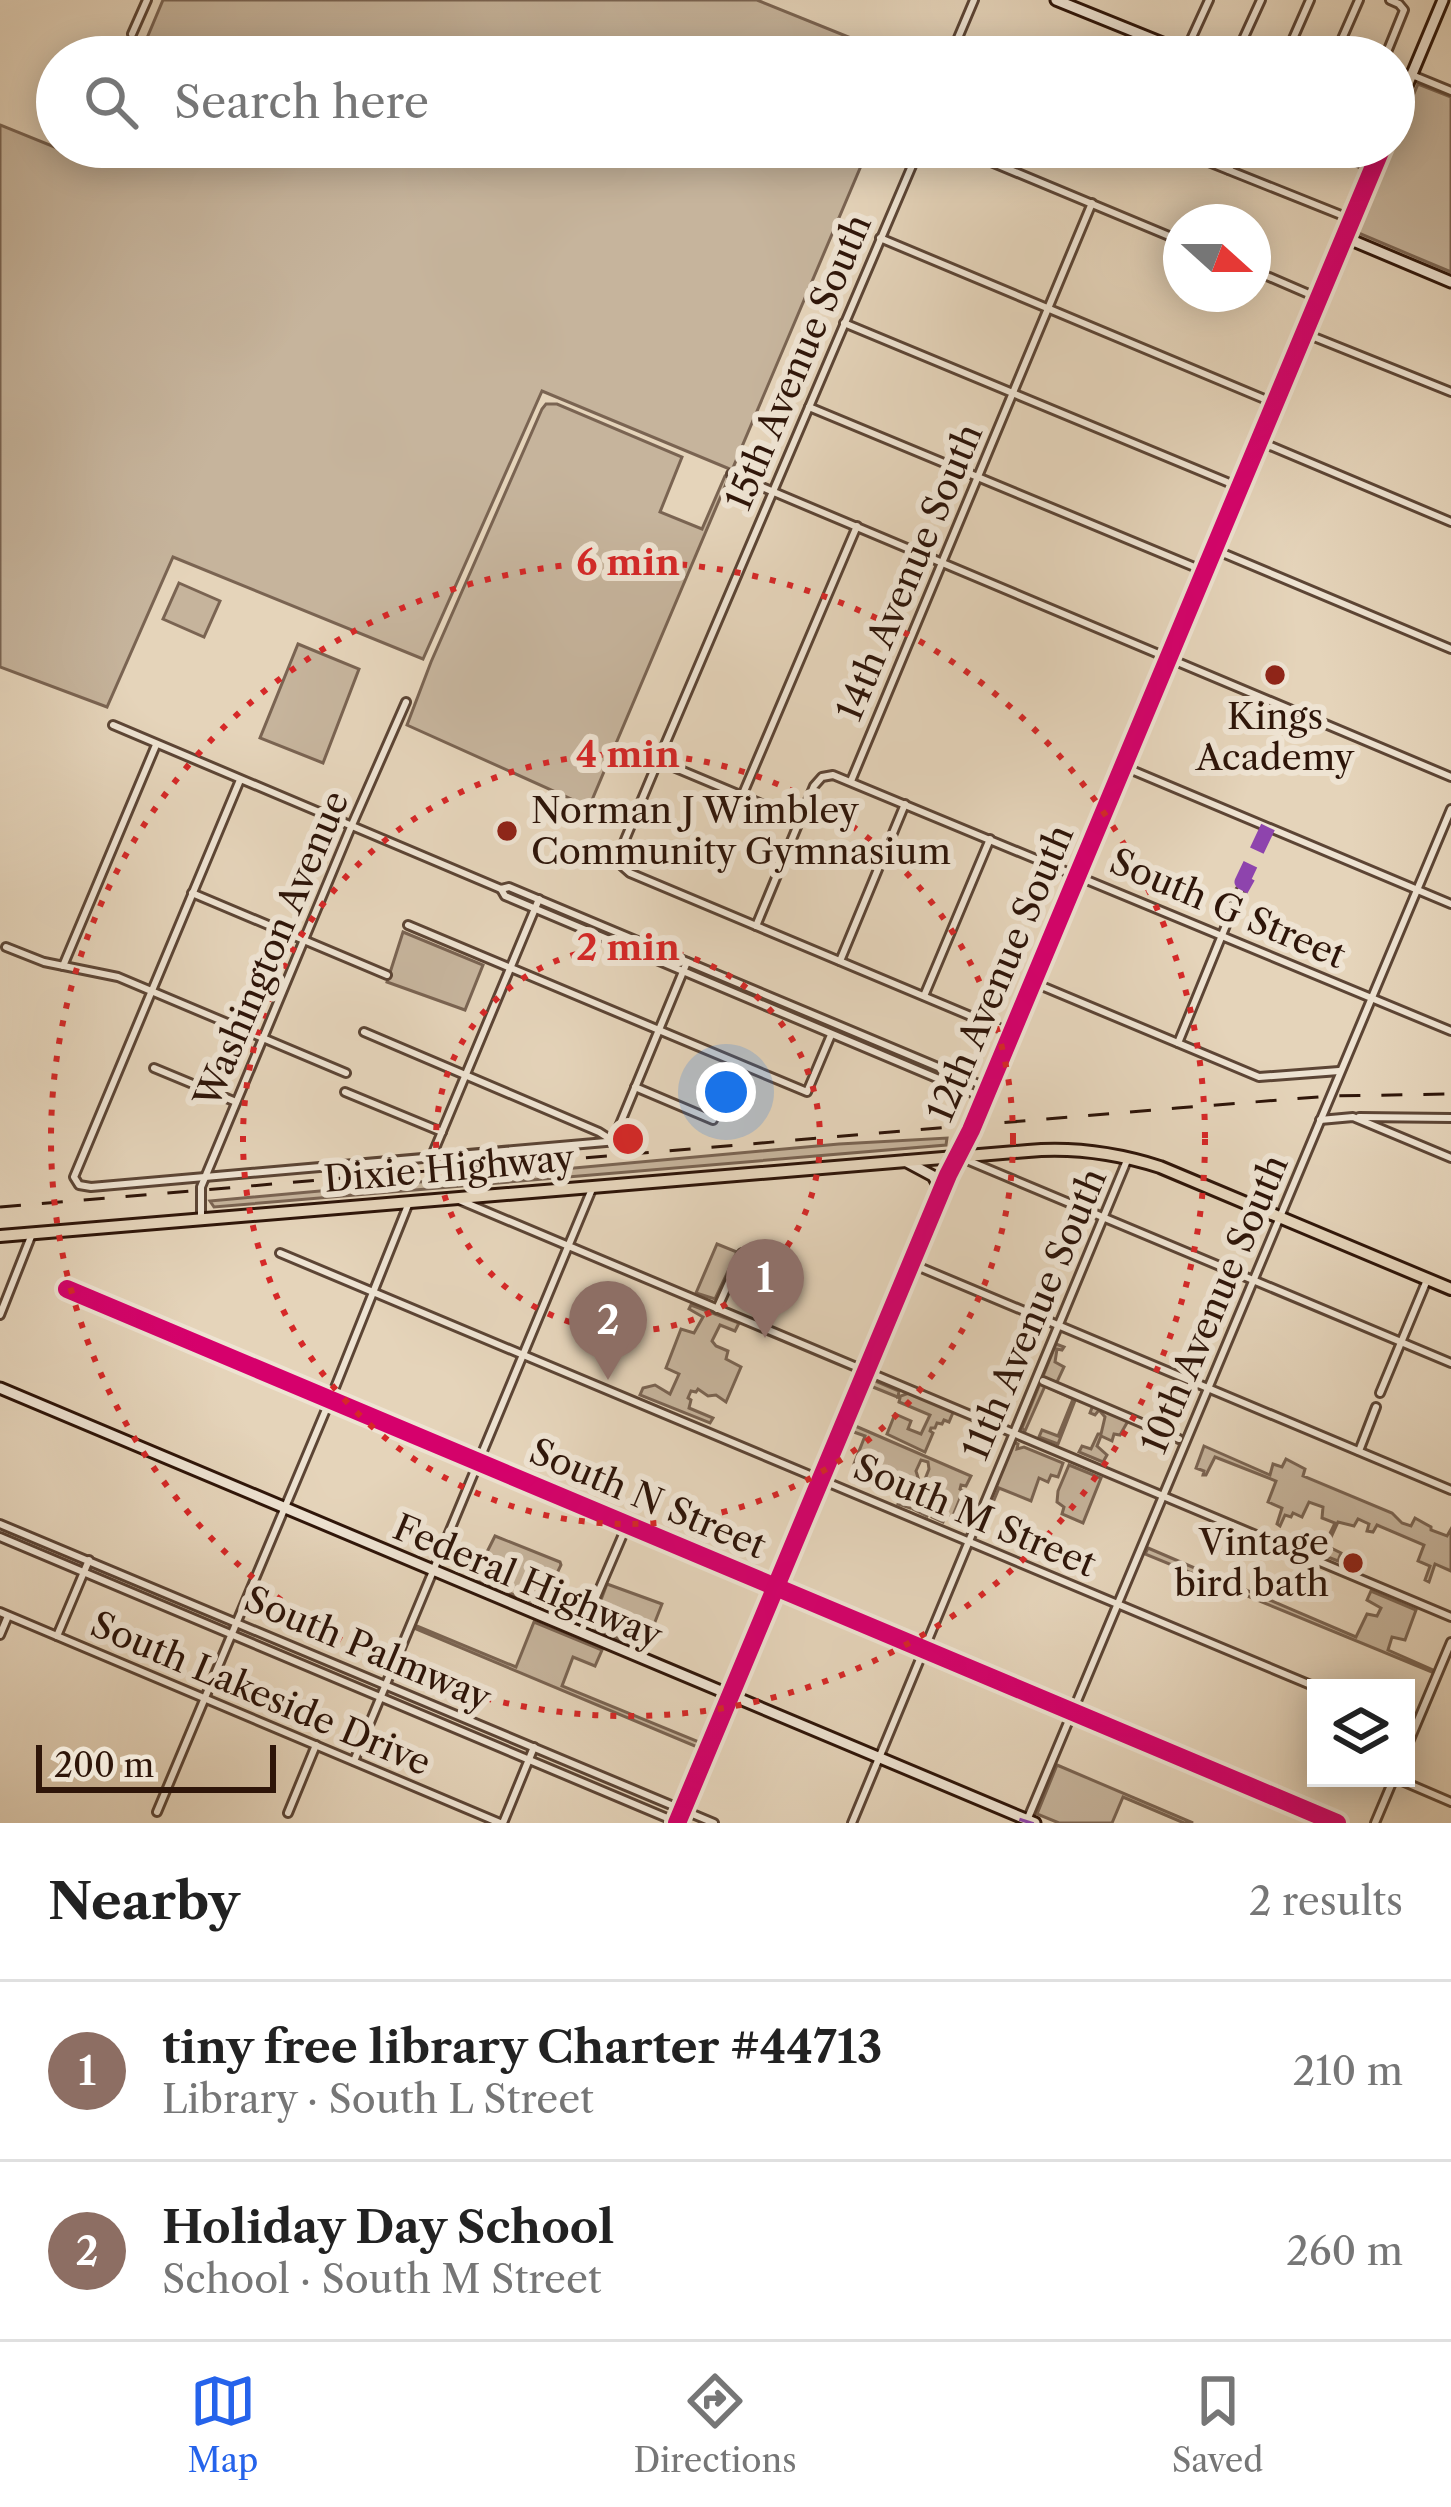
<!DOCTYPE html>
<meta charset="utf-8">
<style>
body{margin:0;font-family:"Libre Caslon Text",serif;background:#f6f6f6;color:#222}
.controls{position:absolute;right:36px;bottom:36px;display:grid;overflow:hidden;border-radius:0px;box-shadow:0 6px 30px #0003}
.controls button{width:108px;height:108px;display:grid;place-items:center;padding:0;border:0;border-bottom:3px solid #e0e0e0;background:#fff;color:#222;font:60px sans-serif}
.compass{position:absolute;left:1163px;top:204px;width:108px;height:108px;border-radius:50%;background:#fff;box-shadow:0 6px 30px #0003;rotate:111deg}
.scale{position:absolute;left:36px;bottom:30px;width:240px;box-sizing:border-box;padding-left:12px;border:6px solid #2e1509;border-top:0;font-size:33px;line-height:42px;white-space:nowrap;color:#2e1509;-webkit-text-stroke:9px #eee3d2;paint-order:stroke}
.you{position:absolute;left:726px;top:1092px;width:42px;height:42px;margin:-30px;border:9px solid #fff;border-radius:50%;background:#1a73e8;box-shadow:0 0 0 18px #1a73e833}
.badge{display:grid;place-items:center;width:78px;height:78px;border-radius:50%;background:#2563eb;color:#fff;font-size:39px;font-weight:700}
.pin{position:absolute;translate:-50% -99px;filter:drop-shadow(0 3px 6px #0008)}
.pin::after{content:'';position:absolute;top:63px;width:42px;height:36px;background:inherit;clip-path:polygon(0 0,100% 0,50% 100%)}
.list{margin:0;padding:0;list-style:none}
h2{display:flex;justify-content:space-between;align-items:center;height:156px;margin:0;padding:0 48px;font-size:51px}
h2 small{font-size:39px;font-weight:400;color:#767676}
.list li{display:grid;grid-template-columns:78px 1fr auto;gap:36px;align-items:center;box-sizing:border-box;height:180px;padding:0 48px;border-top:3px solid #e0e0e0}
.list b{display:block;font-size:45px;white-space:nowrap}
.list p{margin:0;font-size:39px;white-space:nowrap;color:#767676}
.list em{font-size:39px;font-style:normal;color:#767676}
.icon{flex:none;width:66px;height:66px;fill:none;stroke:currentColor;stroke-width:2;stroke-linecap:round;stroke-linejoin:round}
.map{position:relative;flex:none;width:1451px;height:1823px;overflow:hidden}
.search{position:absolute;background:#fff;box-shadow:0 6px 30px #0003;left:36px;right:36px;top:36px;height:132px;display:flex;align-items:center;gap:30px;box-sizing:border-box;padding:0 42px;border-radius:66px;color:#767676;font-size:45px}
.sheet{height:516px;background:#fff}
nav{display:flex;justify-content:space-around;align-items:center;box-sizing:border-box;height:168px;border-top:3px solid #e0e0e0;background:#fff;font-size:33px;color:#767676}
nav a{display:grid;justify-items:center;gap:6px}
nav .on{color:#2563eb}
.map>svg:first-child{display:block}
</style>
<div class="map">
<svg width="1451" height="1823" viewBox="0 0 1451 1823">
<rect width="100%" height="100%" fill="#e5d4ba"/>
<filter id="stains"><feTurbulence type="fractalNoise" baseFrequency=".00167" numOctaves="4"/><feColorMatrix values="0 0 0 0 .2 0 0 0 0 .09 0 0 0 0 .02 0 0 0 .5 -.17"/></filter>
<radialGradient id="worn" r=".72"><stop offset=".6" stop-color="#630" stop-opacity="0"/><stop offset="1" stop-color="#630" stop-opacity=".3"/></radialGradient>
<g fill="#c6b49c" stroke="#7a6452" stroke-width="3">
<polygon points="163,0 757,0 898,57 139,57"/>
<polygon points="1418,84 1451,97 1451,272 1356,232"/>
<polygon points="0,125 94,163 101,147 869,147 732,470 542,391 423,659 173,557 107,707 0,667"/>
<polygon points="546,404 557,404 682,457 660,512 702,529 725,476 729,477 589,807 407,725 431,662 542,409"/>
<polygon points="179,583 220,601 204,637 163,619"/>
<polygon points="298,644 359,669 323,763 260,738"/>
<polygon points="403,932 483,965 465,1010 387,982"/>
<polygon points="947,1138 946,1145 214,1207 210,1201 839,1144"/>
<polygon points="717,1244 737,1252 715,1299 696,1293"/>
<polygon points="691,1305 739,1323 735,1331 720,1325 712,1341 716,1346 728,1351 726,1359 741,1367 726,1402 716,1395 708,1396 698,1389 696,1392 691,1391 688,1398 691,1400 689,1408 713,1418 710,1423 640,1395 643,1388 655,1385 670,1394 679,1374 666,1368 681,1329 694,1333 703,1317 689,1309"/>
<polygon points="1056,1344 1064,1347 1062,1350 1057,1349 1055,1362 1064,1367 1056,1384 1163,1431 1161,1436 1128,1421 1120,1435 1114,1434 1112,1441 1101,1436 1097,1446 1107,1455 1103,1462 1079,1452 1082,1446 1091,1449 1098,1434 1101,1434 1105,1417 1099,1410 1095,1415 1090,1413 1093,1405 1076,1398 1058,1444 1039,1437 1042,1430 1058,1436 1073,1399 1045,1386 1025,1431 1022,1428"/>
<polygon points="873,1380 899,1391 898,1397 909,1393 954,1410 949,1422 944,1420 942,1424 937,1423 935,1428 931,1428 930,1431 933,1433 925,1452 887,1434 895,1414 911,1421 908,1429 921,1434 930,1415 899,1402 900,1398 868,1385 869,1381"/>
<polygon points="853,1425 971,1476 966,1486 961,1485 960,1489 963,1491 952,1518 946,1515 943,1522 932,1517 940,1485 934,1481 921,1498 931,1507 927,1516 913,1509 929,1469 928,1462 921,1460 916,1471 920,1484 910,1508 898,1504 901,1492 898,1490 899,1477 882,1474 884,1467 879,1465 876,1470 870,1467 870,1461 866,1459 862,1467 854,1464 865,1436 851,1431"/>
<polygon points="1013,1442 1018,1444 1017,1449 1024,1447 1063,1463 1058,1477 1051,1475 1048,1482 1039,1478 1031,1501 999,1488 980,1534 976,1533"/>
<polygon points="1204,1446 1270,1475 1273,1464 1282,1467 1286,1459 1305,1469 1303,1476 1392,1513 1402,1523 1411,1526 1415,1518 1431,1527 1431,1530 1447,1536 1451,1529 1451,1571 1435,1564 1429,1582 1425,1580 1430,1566 1418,1561 1424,1545 1377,1525 1373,1532 1367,1531 1369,1524 1358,1519 1354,1526 1338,1522 1327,1546 1341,1553 1338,1561 1320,1554 1335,1523 1322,1518 1323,1507 1309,1502 1302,1517 1293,1513 1291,1517 1285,1515 1280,1526 1277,1524 1282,1508 1268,1502 1276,1481 1215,1457 1206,1475 1203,1475 1204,1471 1196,1468"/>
<polygon points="1069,1465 1101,1478 1083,1523 1062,1514 1064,1507 1057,1502 1058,1491"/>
<polygon points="495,1536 560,1562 561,1565 542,1605 473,1580"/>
<polygon points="1148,1548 1356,1637 1367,1614 1377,1616 1381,1608 1367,1600 1371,1591 1416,1610 1405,1640 1392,1637 1388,1650 1433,1670 1432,1672 1145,1554"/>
<polygon points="607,1584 662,1604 644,1650 591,1626"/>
<polygon points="534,1622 602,1650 595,1666 573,1657 562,1686 704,1744 702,1749 416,1629 417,1626 516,1667"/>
<polygon points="1057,1765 1193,1823 1184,1823 1123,1797 1112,1823 1059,1823 1037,1814"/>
</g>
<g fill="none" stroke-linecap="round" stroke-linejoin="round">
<g stroke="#5c4535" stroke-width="12">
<g id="street">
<polyline points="132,34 147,0"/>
<polyline points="955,45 974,0"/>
<polyline points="1183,57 1209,0"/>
<polyline points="1235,57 1261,0"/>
<polyline points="1285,57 1310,0"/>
<polyline points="1334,57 1359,0"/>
<polyline points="1385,57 1404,10 1399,4 1390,0"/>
<polyline points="1412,75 1451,91"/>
<polyline points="920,147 658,761 619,854 621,865 630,873 1011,1033"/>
<polyline points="955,147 1181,241"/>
<polyline points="1171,147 1351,219"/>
<polyline points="1319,147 1373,168"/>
<polyline points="1229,170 1238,147"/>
<polyline points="880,238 1274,403"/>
<polyline points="1253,270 1318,298"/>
<polyline points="844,323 1239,487"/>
<polyline points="1304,333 1451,392"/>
<polyline points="809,407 1204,571"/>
<polyline points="1261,442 1451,522"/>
<polyline points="731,474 1451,777"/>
<polyline points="1213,549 1451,649"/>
<polyline points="113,725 501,889 509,887 988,1088"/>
<polyline points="659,761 800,820"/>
<polyline points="1122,766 1451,904"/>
<polyline points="240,780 74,1177 79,1185 91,1187 629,1140"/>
<polyline points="851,781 1092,203"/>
<polyline points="742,796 857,526"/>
<polyline points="501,889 505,896 984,1098"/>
<polyline points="192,893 387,975"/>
<polyline points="408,925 807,1092 831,1035"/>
<polyline points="756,926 814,786 822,777 833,775 1451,1031"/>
<polyline points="6,947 44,962 118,977 346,1073"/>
<polyline points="840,961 905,804"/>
<polyline points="63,966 156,745"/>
<polyline points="1032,982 1259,1077 1339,1071"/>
<polyline points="924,996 990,839"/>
<polyline points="364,1032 599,1132 613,1141 687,962"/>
<polyline points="1178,1043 1240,891"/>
<polyline points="154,1068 236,1102"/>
<polyline points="635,1087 713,1120"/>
<polyline points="345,1092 442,1132"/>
<polyline points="1359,1117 1451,1118"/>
<polyline points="1320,1120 1353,1117 1451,1158"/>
<polyline points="431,1158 539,899"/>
<polyline points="962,1158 1451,1363"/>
<polyline points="459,1200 1451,1617"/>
<polyline points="201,1220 201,1187 351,827 406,702"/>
<polyline points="280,1253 1318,1688"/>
<polyline points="912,1264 1451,1490"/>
<polyline points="67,1289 1337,1823"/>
<polyline points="717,1309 742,1253"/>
<polyline points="0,1315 32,1234"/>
<polyline points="1043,1381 1179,1439"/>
<polyline points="1380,1393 1427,1280"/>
<polyline points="1359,1451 1376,1407"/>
<polyline points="0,1524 714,1823"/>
<polyline points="0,1537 679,1823"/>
<polyline points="0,1612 500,1823"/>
<polyline points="581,1632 627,1525"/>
<polyline points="0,1635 8,1616"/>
<polyline points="57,1636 89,1560"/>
<polyline points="1406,1749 1451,1642"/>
<polyline points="354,1761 592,1189"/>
<polyline points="1395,1778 1451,1802"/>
<polyline points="157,1812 330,1400 408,1205"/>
<polyline points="288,1813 316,1745"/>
<polyline points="1028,1818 1451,809"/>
<polyline points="503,1823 534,1747"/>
<polyline points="677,1823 730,1695"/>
<polyline points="852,1823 1128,1158"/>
<polyline points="1375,1823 1394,1778"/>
</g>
</g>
<g stroke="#2e1509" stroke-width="15">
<g id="secondary">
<polyline points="1056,0 1197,57"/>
<polyline points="1394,117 1443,0"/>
<polyline points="1344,237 1451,282"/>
<polyline points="905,1161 933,1176 941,1190"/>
<polyline points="0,1388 1035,1823"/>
<polyline points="730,1695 948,1175 971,1130 1382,147"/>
</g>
</g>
<g stroke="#2e1509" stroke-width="16">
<path id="primary" d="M0 1236 1028 1151C1073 1147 1116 1153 1160 1167L1451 1289"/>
</g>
<use href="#street" stroke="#eee3d2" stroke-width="6"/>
<use href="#secondary" stroke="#eee3d2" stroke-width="9"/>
<use href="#primary" stroke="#e5d4ba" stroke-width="10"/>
<polyline stroke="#2e1509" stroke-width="3" stroke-dasharray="21 21" stroke-linecap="butt" points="0,1207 1177,1108 1331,1096 1451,1094"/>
<g stroke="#8e44ad" stroke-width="15" stroke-dasharray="30 15" stroke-linecap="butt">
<polyline points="1251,887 1242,882 1268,827"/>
<polyline points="1026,1823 1027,1820"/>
</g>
<g stroke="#eee3d2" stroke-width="26">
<g id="cycleway">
<polyline points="67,1289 1337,1823"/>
<polyline points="677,1823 948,1175 971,1130 1382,147"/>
</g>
</g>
<use href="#cycleway" stroke="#d6006c" stroke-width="18"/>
</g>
<g fill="none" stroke="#d62828" stroke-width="6" stroke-dasharray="6 12">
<circle cx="628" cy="1139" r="192"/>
<circle cx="628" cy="1139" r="385"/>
<circle cx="628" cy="1139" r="577"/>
</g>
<g fill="#8f2418" stroke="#eee3d2" stroke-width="4.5">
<circle cx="1275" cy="675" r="12"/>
<circle cx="507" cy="831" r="12"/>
<circle cx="1353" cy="1563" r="12"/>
</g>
<g text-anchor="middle" stroke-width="12" stroke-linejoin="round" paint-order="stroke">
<g font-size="36" fill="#2e1509" stroke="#eee3d2">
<text transform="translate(798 362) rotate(-67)" y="13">15th Avenue South</text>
<text transform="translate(909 572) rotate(-67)" y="13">14th Avenue South</text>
<text transform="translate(1228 908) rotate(23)" y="13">South G Street</text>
<text transform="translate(271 949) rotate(-67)" y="13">Washington Avenue</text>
<text transform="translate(1000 973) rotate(-67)" y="13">12th Avenue South</text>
<text transform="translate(449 1168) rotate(-5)" y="13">Dixie Highway</text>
<text transform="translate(1214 1304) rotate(-67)" y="13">10th Avenue South</text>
<text transform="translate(1034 1314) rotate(-67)" y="13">11th Avenue South</text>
<text transform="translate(648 1498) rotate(23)" y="13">South N Street</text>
<text transform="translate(975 1515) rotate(23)" y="13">South M Street</text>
<text transform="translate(528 1581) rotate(23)" y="13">Federal Highway</text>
<text transform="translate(368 1648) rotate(23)" y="13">South Palmway</text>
<text transform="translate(261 1693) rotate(23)" y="13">South Lakeside Drive</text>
</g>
<g font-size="36" fill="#2e1509" stroke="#eee3d2">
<text x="1275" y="729">Kings<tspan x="1275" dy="41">Academy</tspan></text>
<text x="531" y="823" text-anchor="start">Norman J Wimbley<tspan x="531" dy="41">Community Gymnasium</tspan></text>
<text x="1329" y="1555" text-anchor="end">Vintage<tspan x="1329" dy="41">bird bath</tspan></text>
</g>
</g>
<circle cx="628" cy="1139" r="18" fill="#d62828" stroke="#eee3d2" stroke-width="6"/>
<g font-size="36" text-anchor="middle" font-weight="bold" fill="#d62828" stroke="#eee3d2" stroke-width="12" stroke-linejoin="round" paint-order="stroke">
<text x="628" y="575">6 min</text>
<text x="628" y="767">4 min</text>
<text x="628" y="960">2 min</text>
</g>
<rect width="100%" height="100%" filter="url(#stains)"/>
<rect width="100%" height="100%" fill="url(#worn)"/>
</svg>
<div class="controls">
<button><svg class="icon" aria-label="layers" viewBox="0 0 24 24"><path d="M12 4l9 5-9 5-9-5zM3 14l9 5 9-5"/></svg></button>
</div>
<svg class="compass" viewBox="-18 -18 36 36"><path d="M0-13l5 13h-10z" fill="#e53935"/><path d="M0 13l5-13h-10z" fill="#767676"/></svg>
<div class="scale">200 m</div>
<div class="you"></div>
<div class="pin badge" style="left:765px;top:1338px;background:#8d6e63">1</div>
<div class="pin badge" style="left:608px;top:1380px;background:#8d6e63">2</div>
<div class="search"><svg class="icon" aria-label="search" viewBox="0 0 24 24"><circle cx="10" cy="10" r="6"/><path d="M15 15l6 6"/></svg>Search here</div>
</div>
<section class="sheet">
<h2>Nearby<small>2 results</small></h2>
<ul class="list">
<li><span class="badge" style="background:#8d6e63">1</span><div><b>tiny free library Charter #44713</b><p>Library · South L Street</p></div><em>210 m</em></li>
<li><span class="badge" style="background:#8d6e63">2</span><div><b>Holiday Day School</b><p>School · South M Street</p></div><em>260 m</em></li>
</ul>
</section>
<nav>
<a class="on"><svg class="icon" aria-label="map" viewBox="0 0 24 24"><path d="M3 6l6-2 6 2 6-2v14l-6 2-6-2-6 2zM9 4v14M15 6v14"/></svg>Map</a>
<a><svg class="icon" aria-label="directions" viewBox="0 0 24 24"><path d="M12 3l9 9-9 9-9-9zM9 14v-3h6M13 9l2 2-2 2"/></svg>Directions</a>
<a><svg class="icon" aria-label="saved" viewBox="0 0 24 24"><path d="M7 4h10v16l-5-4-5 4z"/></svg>Saved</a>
</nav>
